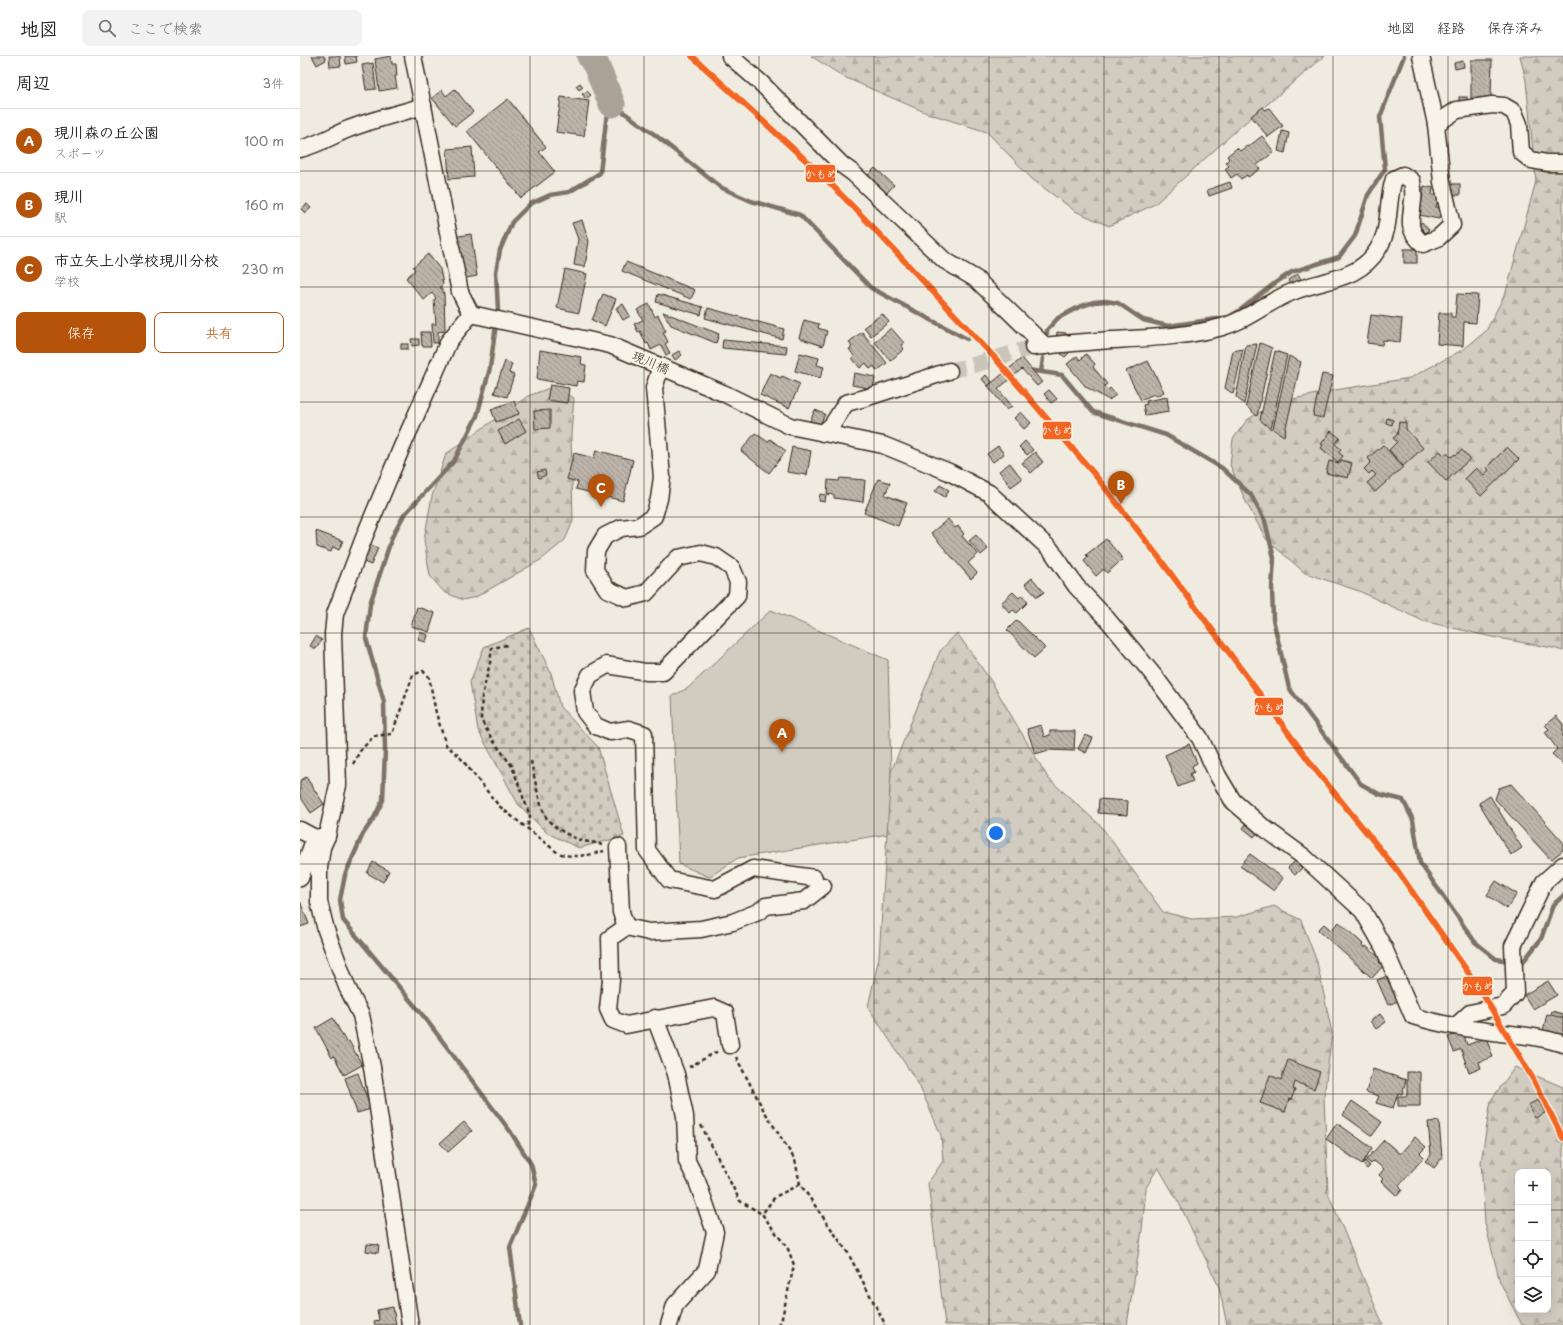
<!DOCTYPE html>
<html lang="ja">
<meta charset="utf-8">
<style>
body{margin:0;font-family:"Playpen Sans","Klee One",sans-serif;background:#f2f2f2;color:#222}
.controls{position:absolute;right:12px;bottom:12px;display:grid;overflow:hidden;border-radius:8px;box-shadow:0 4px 16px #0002}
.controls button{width:36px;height:36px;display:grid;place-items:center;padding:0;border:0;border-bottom:1px solid #e0e0e0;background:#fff;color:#222;font:20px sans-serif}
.you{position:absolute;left:696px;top:777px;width:14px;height:14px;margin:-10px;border:3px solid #fff;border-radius:50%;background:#1a73e8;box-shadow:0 0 0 6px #1a73e833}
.badge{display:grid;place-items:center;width:26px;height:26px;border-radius:50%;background:#b45309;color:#fff;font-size:13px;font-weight:700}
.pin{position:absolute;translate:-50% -33px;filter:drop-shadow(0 1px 2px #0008)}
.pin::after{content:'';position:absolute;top:21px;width:14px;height:12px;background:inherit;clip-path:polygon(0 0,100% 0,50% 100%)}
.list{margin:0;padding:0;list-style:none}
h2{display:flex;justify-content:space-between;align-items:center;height:52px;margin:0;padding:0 16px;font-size:17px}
h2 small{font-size:13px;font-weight:400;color:#767676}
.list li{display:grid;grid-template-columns:26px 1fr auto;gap:12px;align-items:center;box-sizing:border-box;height:64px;padding:0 16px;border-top:1px solid #e0e0e0}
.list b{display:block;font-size:15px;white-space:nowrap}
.list p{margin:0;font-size:13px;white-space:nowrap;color:#767676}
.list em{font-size:13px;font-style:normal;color:#767676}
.actions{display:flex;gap:8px;padding:12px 16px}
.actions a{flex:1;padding:9px 0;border:1px solid #b45309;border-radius:8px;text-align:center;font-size:14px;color:#b45309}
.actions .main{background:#b45309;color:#fff}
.icon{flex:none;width:22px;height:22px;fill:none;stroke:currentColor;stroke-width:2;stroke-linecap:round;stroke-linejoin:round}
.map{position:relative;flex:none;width:1263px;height:1269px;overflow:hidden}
header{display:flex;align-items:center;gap:24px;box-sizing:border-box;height:56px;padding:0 20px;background:#fff;border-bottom:1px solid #e0e0e0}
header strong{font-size:19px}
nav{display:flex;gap:22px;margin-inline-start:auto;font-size:14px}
.search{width:280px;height:36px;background:#f2f2f2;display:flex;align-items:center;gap:10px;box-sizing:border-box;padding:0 14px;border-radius:8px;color:#767676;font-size:15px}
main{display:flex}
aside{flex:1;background:#fff}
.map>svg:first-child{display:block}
</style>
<header>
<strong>地図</strong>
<div class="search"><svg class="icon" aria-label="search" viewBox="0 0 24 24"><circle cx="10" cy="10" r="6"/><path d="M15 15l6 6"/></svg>ここで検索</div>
<nav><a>地図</a><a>経路</a><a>保存済み</a></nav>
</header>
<main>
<aside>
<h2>周辺<small>3件</small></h2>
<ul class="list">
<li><span class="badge">A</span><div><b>現川森の丘公園</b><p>スポーツ</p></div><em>100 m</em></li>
<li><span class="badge">B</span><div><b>現川</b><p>駅</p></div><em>160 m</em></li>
<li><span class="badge">C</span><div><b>市立矢上小学校現川分校</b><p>学校</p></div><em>230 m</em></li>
</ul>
<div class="actions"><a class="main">保存</a><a>共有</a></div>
</aside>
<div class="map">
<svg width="1263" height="1269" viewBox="0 0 1263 1269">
<defs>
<pattern id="forest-firs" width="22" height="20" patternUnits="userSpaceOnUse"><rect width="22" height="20" fill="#d1cbc0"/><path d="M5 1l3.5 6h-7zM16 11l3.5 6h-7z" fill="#b4aea5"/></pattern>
<pattern id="cemetery-stones" width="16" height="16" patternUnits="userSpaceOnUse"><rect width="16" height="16" fill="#d1cbc0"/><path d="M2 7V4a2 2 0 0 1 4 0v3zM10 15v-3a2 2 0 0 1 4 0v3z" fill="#b4aea5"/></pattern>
<pattern id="building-back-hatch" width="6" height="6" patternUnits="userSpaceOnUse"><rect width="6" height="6" fill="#bdb5aa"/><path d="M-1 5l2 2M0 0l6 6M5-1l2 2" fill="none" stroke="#9b938a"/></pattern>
</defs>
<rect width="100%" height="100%" fill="#efebe0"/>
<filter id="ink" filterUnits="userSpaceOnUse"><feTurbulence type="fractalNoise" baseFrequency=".025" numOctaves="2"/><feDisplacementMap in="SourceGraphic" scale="8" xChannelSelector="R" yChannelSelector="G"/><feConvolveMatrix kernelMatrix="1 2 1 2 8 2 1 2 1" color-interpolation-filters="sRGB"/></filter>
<g filter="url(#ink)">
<polygon fill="#d1cbc0" stroke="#867a6f" points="471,554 588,604 591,716 588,778 438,802 409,821 379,808 372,640 388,632"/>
<g fill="url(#forest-firs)" stroke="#867a6f" fill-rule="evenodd">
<polygon points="511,0 1025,0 940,71 855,148 809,170 775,155 732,123 687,76 627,57 544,21"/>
<polygon points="1220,0 1263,0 1263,595 1253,592 1192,581 1123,565 1059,535 1005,517 966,483 946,446 930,409 933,383 947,364 975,347 1035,334 1110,322 1164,293 1186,275 1206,236 1236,125 1226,25"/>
<polygon points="252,331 274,342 271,378 273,465 265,484 242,503 176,541 163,544 144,536 130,520 124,484 132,440 146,398 228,340"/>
<polygon points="657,577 691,625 748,722 801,770 863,856 892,863 937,861 974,850 1001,864 1017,906 1032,977 1024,1041 1028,1137 1083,1269 927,1269 919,1231 879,1147 858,1111 846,1132 842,1174 827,1269 645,1269 628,1127 643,1105 641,1079 619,1029 568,951 579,901 591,716 640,595"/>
<path d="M1215 1011 1263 1031V1269H1222L1200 1226 1185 1167 1181 1106 1191 1044ZM1218 1116H1248V1254H1218Z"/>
</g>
<polygon fill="url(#cemetery-stones)" stroke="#867a6f" points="229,572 251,617 260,651 298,691 324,780 279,792 247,777 218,748 178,674 170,626 184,591"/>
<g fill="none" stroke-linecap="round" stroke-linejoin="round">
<g stroke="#7e7266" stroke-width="4.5">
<polyline points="747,277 747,274 758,262 779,251 794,246 806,245 818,247 843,264 868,270 929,261 939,255 975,227 992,216 1039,201 1055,180 1068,139 1085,113 1080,61 1104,0"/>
<polyline points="728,314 762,319 793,356 866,379 922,412 951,439 965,465 974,502 972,532 973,563 989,632 1061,728 1079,738 1103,744 1113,764 1120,807 1175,886 1196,903 1210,905"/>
<polyline points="741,316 743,302"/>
<polyline points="1217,906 1222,907 1241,883 1253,849 1263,840"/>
<polyline points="220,1269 210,1191 236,1129 231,1108 210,1075 125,962 43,864 40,844 45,819 63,778 74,762 83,744 85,694 84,646 66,582 70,548 92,481 104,459 154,405 177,360 190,312 198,254 196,216 200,194 212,166 230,148 250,139 269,136 300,117 306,65 312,48 354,78 420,131 451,145 500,159 571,232 667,283"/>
</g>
<polyline stroke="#aaa296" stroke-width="27" points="290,0 296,9 312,48"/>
</g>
<g fill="url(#building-back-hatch)" stroke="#3b2a1e">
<polygon points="12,0 24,0 26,4 17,9"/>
<polygon points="29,0 40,0 41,10 30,11"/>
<polygon points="45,0 56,0 57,6 46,8"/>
<polygon points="91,0 92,8 96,8 97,20 95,20 97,32 79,35 75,3"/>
<polygon points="1171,4 1192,4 1191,42 1171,42"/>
<polygon points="1163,5 1164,11 1155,13 1154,7"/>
<polygon points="73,7 76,33 66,34 62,9"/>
<polygon points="280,27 283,31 279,34 276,30"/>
<polygon points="155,33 173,56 155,70 132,42 142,34 146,40"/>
<polygon points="287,35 291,39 286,43 282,38"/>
<polygon points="261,41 289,45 284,80 256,76"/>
<rect x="1159" y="41" width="8" height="5"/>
<polygon points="208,43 246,91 239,96 255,116 221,142 167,75"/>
<polygon points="963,51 965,54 969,52 983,70 968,81 951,60"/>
<polygon points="982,75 989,77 985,97 978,95"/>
<polygon points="962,80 974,96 957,109 960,113 948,121 947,119 941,123 937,118 931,122 925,113 929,110 926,106 929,103 927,100 937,92 940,95 947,90 948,91"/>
<polygon points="172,91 174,121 149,123 147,93"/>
<polygon points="575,112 594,129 585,139 564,123"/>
<polygon points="930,126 932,132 909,140 907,134"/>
<rect x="1150" y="128" width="10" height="11"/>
<polygon points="1124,130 1133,132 1132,139 1139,140 1136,151 1141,152 1139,163 1119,159"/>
<polygon points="7,148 11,152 5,157 1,153"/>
<polygon points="282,164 289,185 285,211 274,209 278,183 272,167"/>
<polygon points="1122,166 1129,174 1126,177 1118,169"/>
<polygon points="171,178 177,220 155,224 148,182"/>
<rect x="1104" y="193" width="13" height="14"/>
<polygon points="128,198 140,213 143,228 140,231 144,237 145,275 138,276 138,287 133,287 132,268 136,268 134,244 136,242 132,237 124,244 106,222 115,214 113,211"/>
<polygon points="326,206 395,234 391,243 322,215"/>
<polygon points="265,213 287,218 279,257 257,252"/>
<polygon points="998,218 1002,225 991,230 988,224"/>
<polygon points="303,238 316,243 305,270 292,264"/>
<polygon points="358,238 403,251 401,259 356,246"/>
<polygon points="1157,238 1178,239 1176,267 1164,266 1163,290 1137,288 1139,257 1151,257 1151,261 1155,261"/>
<polygon points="323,248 330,260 323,264 316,252"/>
<polygon points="349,248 355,261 358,259 366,275 363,276 368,286 365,288 370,297 366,299 361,289 351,294 348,287 346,288 340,275 338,276 334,268 343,264 337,254"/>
<polygon points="408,252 484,273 482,283 405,262"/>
<polygon points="363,256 419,278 416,287 371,269"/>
<polygon points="582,258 589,266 571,280 564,271"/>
<polygon points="1071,259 1102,263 1100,286 1083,284 1082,289 1067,287"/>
<polygon points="504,264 519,268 518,272 527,275 523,290 499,282"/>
<polygon points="591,272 604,287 601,289 604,293 590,305 575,286"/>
<polygon points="121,276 130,276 131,290 122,290"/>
<polygon points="562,276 587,307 577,315 574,310 570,313 566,307 560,312 552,302 554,300 549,293 552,291 549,286"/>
<polygon points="757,276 766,277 766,284 756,283"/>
<polygon points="111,283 119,283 119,289 112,290"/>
<polygon points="423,284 487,290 486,298 422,292"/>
<polygon points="960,287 972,292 957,360 946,350"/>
<rect x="101" y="288" width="7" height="5"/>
<polygon points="957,288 944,348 936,341 946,289"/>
<polygon points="943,293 933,338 925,332 933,295"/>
<polygon points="240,294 282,301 281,308 286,309 284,326 277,325 276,330 237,323"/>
<polygon points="765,294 769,297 765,301 761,298"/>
<polygon points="379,295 382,299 375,304 372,299"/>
<polygon points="975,295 987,299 971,373 960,364"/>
<polygon points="500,297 519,302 517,309 524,311 520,322 495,315"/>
<polygon points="786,298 795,308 793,311 807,328 804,330 808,334 810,332 816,339 809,344 786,331 767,308 777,300 780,304"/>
<polygon points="989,300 1001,306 984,380 973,373"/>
<polygon points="722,302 742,326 737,330 722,313 698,333 712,350 707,354 688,330"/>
<polygon points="205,305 212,308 209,317 214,319 207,341 194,337"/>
<polygon points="848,305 864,336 856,340 854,338 841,344 826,315"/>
<polygon points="470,317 481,322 482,320 500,328 489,352 460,339"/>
<polygon points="554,317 575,321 573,333 552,329"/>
<polygon points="1022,318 1033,320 1023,362 1013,360"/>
<polygon points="686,319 692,326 688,330 682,323"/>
<polygon points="250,329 269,332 267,347 247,344"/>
<polygon points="749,334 757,343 751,347 744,338"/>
<polygon points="867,341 869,355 845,359 843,349 847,348 846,345"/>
<polygon points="214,345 219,358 196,366 191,353"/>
<polygon points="250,354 250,372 235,373 234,355"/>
<polygon points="515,354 525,358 520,369 510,365"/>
<polygon points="721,356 731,367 724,373 714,362"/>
<polygon points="1087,362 1093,364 1092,369 1086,367"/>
<polygon points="219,363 226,375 205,388 198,375"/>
<polygon points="1099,366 1106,367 1106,373 1123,392 1103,410 1089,394 1097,386 1093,382 1097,379"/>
<polygon points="1031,375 1040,382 1035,388 1041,393 1038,396 1043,400 1038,406 1021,392 1023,389 1021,388"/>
<polygon points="455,377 468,386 470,383 486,395 469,417 441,395"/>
<polygon points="725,385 733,394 727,399 719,391"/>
<polygon points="1083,389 1103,411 1075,436 1067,427 1076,419 1072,415 1069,418 1064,413 1071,406 1068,402"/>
<polygon points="698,390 704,398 693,406 687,398"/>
<polygon points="492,391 511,395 507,419 487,416"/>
<polygon points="1207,391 1219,403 1181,440 1165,423 1176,412 1184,419 1189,414 1186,412"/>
<polygon points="296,394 333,404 323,445 276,433 278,426 267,423 274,397 294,402"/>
<polygon points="1162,394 1170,403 1146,425 1128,406 1140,395 1144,399 1147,397 1151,401 1155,398 1156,399"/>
<polygon points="735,396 743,406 731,417 722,407"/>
<polygon points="1041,404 1052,407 1048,422 1026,417 1029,405 1040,407"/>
<polygon points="710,407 722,423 711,431 699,415"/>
<polygon points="245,414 246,419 239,422 237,416"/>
<polygon points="540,422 565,424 563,446 534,442 534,439 527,438 528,424 539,425"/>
<polygon points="578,423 590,427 585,439 607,447 598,470 564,457"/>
<polygon points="640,429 649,434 645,441 635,435"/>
<polygon points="520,438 526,439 525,446 519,445"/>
<polygon points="648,463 655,472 658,470 664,478 662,480 678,498 668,507 677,517 671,523 631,477"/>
<polygon points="16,475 43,485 39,494 33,491 31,496 17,491"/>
<polygon points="676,479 688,493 681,499 669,485"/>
<polygon points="806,483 823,503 807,517 804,513 796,520 784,505 788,501 786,499"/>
<polygon points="68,488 78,492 71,509 61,505"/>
<polygon points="732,522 744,536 737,541 725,528"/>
<polygon points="713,536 719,542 722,539 728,546 717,557 713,554 710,557 701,547"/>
<polygon points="117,551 135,557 129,576 111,570"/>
<polygon points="717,564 745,592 734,602 707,574"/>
<polygon points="120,576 128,579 126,586 118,584"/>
<polygon points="16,580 22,584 16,593 10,590"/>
<polygon points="1256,660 1263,668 1263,708 1252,698 1257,693 1245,676 1249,673 1245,669"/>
<polygon points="741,669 744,681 750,679 750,675 775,675 774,695 749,694 735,698 727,673"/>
<polygon points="785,679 793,682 786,697 778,693"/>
<polygon points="889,688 897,707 892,710 894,716 890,718 893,725 878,731 865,699"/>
<polygon points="6,721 24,748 11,757 0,740 0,725"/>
<polygon points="1211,728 1263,786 1263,794 1251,804 1195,743 1199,732"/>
<polygon points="1190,740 1222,792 1211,799 1179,747"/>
<polygon points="799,743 828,745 827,759 798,757"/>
<polygon points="947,767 958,776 954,781 943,772"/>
<polygon points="950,798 983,822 974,835 940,810"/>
<polygon points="995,805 1002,812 995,819 988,812"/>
<polygon points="73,806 89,815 83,826 67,817"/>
<polygon points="1196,825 1217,838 1207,853 1187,839"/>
<polygon points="0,845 9,868 0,871"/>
<polygon points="1039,866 1063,888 1062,889 1064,892 1066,890 1081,903 1079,906 1083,910 1072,922 1018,874 1024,868 1031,874"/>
<polygon points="1087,920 1098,945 1088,949 1077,924"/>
<polygon points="1248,925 1257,939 1233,953 1224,939"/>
<polygon points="1252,955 1263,958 1263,972 1248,968"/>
<polygon points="1080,958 1086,966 1076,973 1070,965"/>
<polygon points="1247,958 1263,962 1263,980 1243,975"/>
<polygon points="33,962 46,986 49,985 62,1009 44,1019 34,1000 32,1002 16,972"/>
<polygon points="1163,976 1167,989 1186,982 1193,1001 1179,1006 1181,1012 1169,1017 1161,993 1154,996 1148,981"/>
<polygon points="988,1004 1020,1016 1014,1033 995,1026 993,1033 995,1034 991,1044 989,1043 985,1056 960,1047 970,1019 981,1024"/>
<polygon points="1073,1013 1106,1024 1102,1038 1098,1037 1093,1052 1076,1047 1079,1040 1066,1036"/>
<polygon points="1107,1016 1120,1016 1120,1050 1098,1050 1098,1040 1107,1040"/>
<polygon points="58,1017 71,1053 57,1057 45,1022"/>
<polygon points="1238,1044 1245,1057 1235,1062 1228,1049"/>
<polygon points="1052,1045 1082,1066 1072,1080 1043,1059"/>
<polygon points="1139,1065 1142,1102 1134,1112 1125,1105 1131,1099 1128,1066"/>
<polygon points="164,1066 172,1075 148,1096 140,1087"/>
<polygon points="1037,1067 1072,1092 1062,1108 1026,1083"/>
<polygon points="1115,1081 1126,1091 1120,1097 1124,1101 1099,1130 1102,1134 1097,1140 1081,1125 1083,1123 1079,1119 1084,1113 1074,1105 1071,1108 1066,1104 1084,1084 1100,1098"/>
<polygon points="1065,1105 1070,1110 1067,1113 1062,1108"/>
<polygon points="67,1188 79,1189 78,1197 66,1195"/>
<polygon points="93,1251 96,1269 75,1269 74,1265 79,1264 77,1254"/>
</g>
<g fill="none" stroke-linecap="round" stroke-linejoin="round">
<polyline stroke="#cbc4b9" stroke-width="16" stroke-dasharray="16 8" stroke-linecap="butt" points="649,315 674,309 733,291"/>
<g stroke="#3b2a1e" stroke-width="19">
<g id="minor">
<polyline points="113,0 160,236 171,258"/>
<polyline points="430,0 461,27 542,109 553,117 644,204 676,223 745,290"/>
<polyline points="1136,68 1157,54 1192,49 1204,50 1214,56 1219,68 1221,96 1231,104 1247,107 1263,107"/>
<path d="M0 93C17 89 30 81 46 74 71 64 98 58 123 50"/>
<path d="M171 258 310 289 423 337 490 370 583 389 649 416 689 437 751 494 776 530 807 563 855 621 900 682 918 720 933 745 963 771 1004 801 1063 855 1084 892 1113 960C1141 969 1171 973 1200 977 1222 979 1242 981 1263 988"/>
<path d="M733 291C759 288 785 286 811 284 848 282 886 281 922 271 948 264 967 246 992 236 1023 223 1059 225 1078 193 1092 171 1086 146 1094 123L1103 119 1112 125C1113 131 1114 138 1113 144 1111 165 1106 173 1123 188L1138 182 1152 169 1142 126 1136 68 1121 0"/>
<polyline points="361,310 354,332 362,421 359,443 354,460 339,470 321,472 305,480 296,495 295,514 307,533 327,542 346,537 378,502 401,497 416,501 432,512 438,526 437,540 363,616 346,616 307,609 290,619 282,635 285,656 296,670 310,676 329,673 344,678 347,794 369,824 415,833 453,813 514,822"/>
<polyline points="523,377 532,369 546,347 565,342 649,315"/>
<polyline points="0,774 15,782 27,780"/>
<polyline points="318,791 321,856 326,871"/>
<polyline points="0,822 13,787 22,791"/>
<polyline points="355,962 376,1018 385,1060 387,1105 397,1125 415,1176 407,1214 375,1249 369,1269"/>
<polyline points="1156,970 1170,957 1203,950 1215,937 1213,890 1244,826 1263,809"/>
<polyline points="430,989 425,957 414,952 326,969 313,964 308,953 311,924 310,882 326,871 349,876 401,873 433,866 458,856 466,850 504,845 523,830"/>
<polyline points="110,1269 72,1011 61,959 47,931 26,874 19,846 19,812 22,791 27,780 38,729 33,578 35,558 65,479 101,393 149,285 171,258"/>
</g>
</g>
<g stroke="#3b2a1e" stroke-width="2.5" stroke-dasharray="4 3" stroke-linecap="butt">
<polyline points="207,589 192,592 190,607 182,640 181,664 192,683 212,710 230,760 227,772"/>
<path d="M231 705C234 719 240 755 248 764 256 773 267 778 277 783 286 787 295 785 304 790"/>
<path d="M53 708 60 695 74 680 92 678 113 619 123 615 129 621 136 657 146 689 159 700 199 750 258 797C274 803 289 799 304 795"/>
<polyline points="436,1001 463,1053 495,1104 500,1128 548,1197 585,1268 584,1269"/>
<polyline points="389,1011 418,995"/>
<polyline points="401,1069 440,1145 462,1158"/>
<polyline points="478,1269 481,1266 494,1209 488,1193 462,1158 475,1141 500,1128"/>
</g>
<use href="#minor" stroke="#f7f3e8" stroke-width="16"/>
<g stroke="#f7f3e8" stroke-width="9">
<polyline id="rail-1" points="392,0 524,121 565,163 695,302 795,419 860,503 1015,713 1097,814 1181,935 1233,1023 1263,1082"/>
</g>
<use href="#rail-1" stroke="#f26522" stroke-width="6"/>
</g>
</g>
<path fill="none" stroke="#3b2a1e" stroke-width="1" stroke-opacity="0.55" d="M115 0V1269M230 0V1269M344 0V1269M459 0V1269M574 0V1269M689 0V1269M804 0V1269M919 0V1269M1033 0V1269M1148 0V1269M0 115H1263M0 231H1263M0 346H1263M0 461H1263M0 577H1263M0 692H1263M0 808H1263M0 923H1263M0 1038H1263M0 1154H1218M1248 1154H1263"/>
<g text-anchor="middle" stroke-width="3.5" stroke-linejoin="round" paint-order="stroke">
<g font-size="13" fill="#3b2a1e" stroke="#f7f3e8">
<text transform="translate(351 306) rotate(23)" y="5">現川橋</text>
</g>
</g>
<g stroke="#f7f3e8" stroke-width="1.5">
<rect x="505" y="108" width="31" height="19" rx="4" fill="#f26522"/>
<rect x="742" y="365" width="30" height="19" rx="4" fill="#f26522"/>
<rect x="954" y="641" width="30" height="19" rx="4" fill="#f26522"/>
<rect x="1162" y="920" width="31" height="20" rx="4" fill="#f26522"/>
</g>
<g font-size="11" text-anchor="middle" font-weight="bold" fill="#fff">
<text x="521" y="122">かもめ</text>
<text x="757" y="378">かもめ</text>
<text x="969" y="655">かもめ</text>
<text x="1178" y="934">かもめ</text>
</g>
</svg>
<div class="controls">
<button>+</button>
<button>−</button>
<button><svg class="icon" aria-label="locate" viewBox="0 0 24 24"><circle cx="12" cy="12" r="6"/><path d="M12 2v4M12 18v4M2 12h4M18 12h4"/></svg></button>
<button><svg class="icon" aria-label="layers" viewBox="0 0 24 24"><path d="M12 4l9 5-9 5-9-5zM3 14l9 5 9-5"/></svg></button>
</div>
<div class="you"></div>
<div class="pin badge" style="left:482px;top:696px">A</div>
<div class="pin badge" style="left:821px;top:448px">B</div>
<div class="pin badge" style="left:301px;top:451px">C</div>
</div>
</main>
